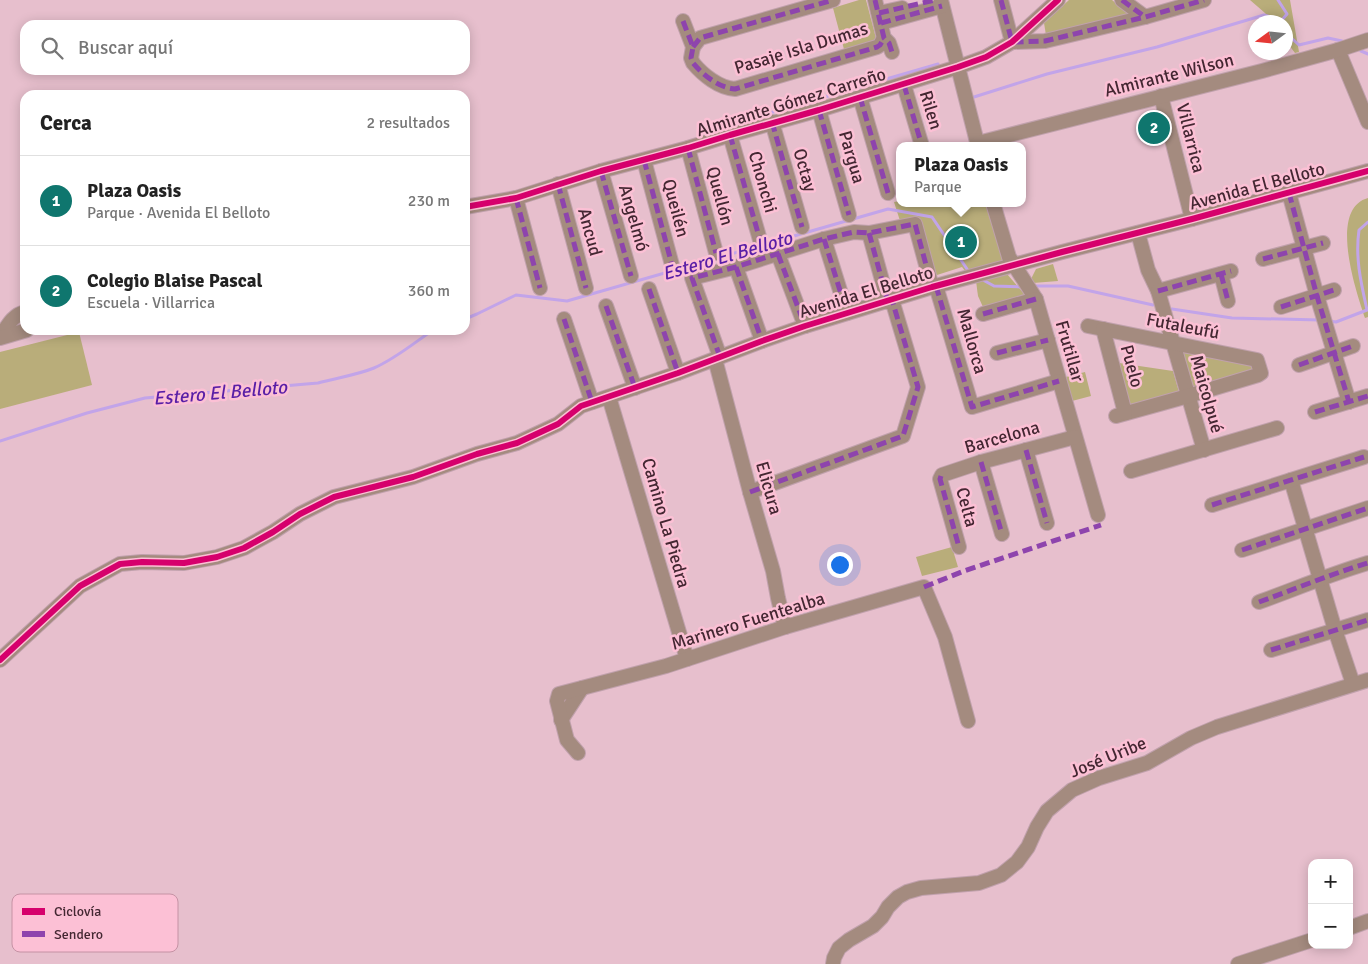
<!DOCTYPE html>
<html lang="es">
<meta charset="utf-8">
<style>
body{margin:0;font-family:Signika,sans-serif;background:#f6f6f6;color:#222}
.controls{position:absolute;right:15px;bottom:15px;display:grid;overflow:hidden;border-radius:10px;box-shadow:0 2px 12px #0003}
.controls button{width:45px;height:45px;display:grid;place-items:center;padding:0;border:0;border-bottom:1px solid #e0e0e0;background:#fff;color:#222;font:25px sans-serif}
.compass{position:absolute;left:1248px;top:15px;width:45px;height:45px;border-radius:50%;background:#fff;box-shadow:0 2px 12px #0003;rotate:255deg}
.you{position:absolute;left:839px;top:564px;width:18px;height:18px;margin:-12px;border:4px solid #fff;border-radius:50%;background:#1a73e8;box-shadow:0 0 0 8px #1a73e833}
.badge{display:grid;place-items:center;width:32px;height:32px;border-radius:50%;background:#0f766e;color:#fff;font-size:16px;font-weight:700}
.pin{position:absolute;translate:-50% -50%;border:2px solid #fff;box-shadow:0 1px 5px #0006}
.popup{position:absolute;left:896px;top:142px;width:130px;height:65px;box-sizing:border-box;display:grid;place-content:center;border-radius:10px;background:#fff;filter:drop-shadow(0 1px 4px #0005);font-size:16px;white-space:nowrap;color:#767676}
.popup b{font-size:19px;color:#222}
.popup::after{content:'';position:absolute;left:50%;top:100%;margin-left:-10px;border:10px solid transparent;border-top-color:#fff}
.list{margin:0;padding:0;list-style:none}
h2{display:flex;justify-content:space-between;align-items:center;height:65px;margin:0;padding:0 20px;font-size:21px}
h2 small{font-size:16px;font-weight:400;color:#767676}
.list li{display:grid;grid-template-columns:32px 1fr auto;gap:15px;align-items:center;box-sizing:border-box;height:90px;padding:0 20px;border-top:1px solid #e0e0e0}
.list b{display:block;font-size:19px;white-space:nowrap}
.list p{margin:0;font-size:16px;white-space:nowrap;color:#767676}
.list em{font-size:16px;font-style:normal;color:#767676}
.icon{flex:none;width:28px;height:28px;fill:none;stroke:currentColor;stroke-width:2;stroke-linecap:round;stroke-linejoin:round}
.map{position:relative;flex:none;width:1368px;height:964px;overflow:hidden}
.search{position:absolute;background:#fff;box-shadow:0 2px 12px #0003;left:20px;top:20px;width:450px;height:55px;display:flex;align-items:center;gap:12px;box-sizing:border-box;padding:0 18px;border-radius:15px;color:#767676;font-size:19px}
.panel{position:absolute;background:#fff;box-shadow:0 2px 12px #0003;left:20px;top:90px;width:450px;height:245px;border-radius:15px}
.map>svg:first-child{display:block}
</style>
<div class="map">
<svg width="1368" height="964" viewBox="0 0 1368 964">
<rect width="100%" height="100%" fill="#e7bfcd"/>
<g fill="#b9ad7a">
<polygon points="859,0 866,0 877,42 845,53 833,8"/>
<polygon points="1069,0 1112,0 1131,16 1046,35 1044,23"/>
<polygon points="1250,0 1290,0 1299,52 1295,53 1286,41 1286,22 1272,22 1265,13"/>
<path d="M1368 198V317L1365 318C1356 291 1328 209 1368 198Z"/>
<polygon points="900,201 900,203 988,203 1003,261 965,271 962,267 937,275 934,273 918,220 901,224 894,202"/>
<polygon points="1053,264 1058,281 1033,283 1031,279 1036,269"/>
<polygon points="1007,274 1027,297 983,307 978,296 976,281"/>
<polygon points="79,332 92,385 0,409 0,352"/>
<polygon points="1183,351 1253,364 1257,369 1193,388"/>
<polygon points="1119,363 1173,371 1179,392 1129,405"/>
<polygon points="1085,372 1091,396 1072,401 1066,377"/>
<polygon points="952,547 958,567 922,576 916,557"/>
</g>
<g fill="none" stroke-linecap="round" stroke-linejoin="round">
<g stroke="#c2a4e9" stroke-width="3">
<polyline points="1278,0 1287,14 1282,20 1283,22"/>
<polyline points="1286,29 1288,35 1299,45 1328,38 1342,41"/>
<polyline points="1361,51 1368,54"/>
<polyline points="974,97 1047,74 1157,47 1264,15 1282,20"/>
<polyline points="752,118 938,64"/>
<polyline points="983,280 994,286 1024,287"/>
<polyline points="1033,286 1068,286 1153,305"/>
<polyline points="1172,309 1232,318 1320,320"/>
<polyline points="465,319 477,314 516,295 567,301 888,209 932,217 967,269"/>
<path d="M1329 321 1336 322 1367 310C1361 283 1355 258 1359 230L1368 222"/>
<path d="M0 441 87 413 145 398 318 383C336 378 357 375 374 368 395 359 414 343 433 330"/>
</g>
<g stroke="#c0a1ac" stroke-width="16">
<g id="minor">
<polyline points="875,0 884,38 889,43 892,52"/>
<polyline points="941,0 978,146"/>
<polyline points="1001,0 1012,42 1045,41 1145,17 1204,0"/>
<polyline points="1122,0 1145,17"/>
<polyline points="879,13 902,8"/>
<path d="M683 21 693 47 691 58 693 63C703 75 719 88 735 89L877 47 880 45 884 38"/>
<polyline points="881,23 942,6"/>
<polyline points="693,47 700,38 833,0"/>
<polyline points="1338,50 1368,122"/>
<polyline points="904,85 922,146"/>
<polyline points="1161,96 1192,219"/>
<polyline points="860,97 888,193"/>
<polyline points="819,110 849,215"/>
<polyline points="772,122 802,227"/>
<polyline points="730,135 760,240"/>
<polyline points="978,143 1262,71 1338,50 1368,40"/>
<polyline points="688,148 716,253"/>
<polyline points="644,160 672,265"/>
<polyline points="601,171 631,276"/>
<polyline points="558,184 586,288"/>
<polyline points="1289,193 1317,296 1349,402"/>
<polyline points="516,198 540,288"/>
<polyline points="993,203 1009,257 1036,299 1098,515"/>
<polyline points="465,207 516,198 601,171 688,148 730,135 819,110 958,67 986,57 1012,42 1058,0"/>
<polyline points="869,233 888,302"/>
<polyline points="1138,233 1148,270 1158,291 1204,450"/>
<polyline points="824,239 847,313"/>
<polyline points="778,254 805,326"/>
<polyline points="1263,259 1323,243"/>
<polyline points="736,267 762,341"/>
<polyline points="1221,274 1228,301"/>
<polyline points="936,286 972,407 1059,381"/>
<polyline points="649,289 678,373"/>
<polyline points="1158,291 1231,271"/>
<polyline points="606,306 635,388"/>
<polyline points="1281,307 1334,290"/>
<polyline points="983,314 1036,299"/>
<polyline points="564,319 592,402"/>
<polyline points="1088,326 1257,360 1261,373 1258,375 1188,396 1116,416"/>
<polyline points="1103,329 1125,413"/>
<path d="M0 337C7 327 12 315 25 312"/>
<polyline points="0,338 27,330"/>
<polyline points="997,353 1048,340"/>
<polyline points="720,357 692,278 736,267 824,239 854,232 869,233 915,224 932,287"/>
<polyline points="715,359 750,492 773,571 778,598 785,627"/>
<polyline points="1299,365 1353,346"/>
<polyline points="609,397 687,659"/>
<polyline points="1315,412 1368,396"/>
<polyline points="1026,450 1047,523"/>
<polyline points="981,462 1002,534"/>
<polyline points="1131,471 1277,428"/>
<polyline points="1291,480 1335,630 1353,684"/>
<polyline points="750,492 903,436 918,387 892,300"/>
<polyline points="1212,505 1364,457"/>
<polyline points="959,547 940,479 942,475 981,462 1075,437"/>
<polyline points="1242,550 1368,508"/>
<path d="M1259 602C1295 589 1331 574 1368 563"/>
<polyline points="1271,650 1368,620"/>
<polyline points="0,660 80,586 120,564 142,562 184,563 217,557 244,548 273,532 300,514 334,497 413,477 477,454 517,443 558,424 581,406 678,373 762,341 805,326 932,287 1062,252 1192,219 1368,171"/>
<polyline points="561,720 582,688"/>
<polyline points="578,753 567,740 557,701 559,694 666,666 785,627 924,587 945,637 968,721"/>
<polyline points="1349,928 1368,921"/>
<polyline points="833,964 834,958 839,948 849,940 873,926 882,917 888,907 898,897 907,892 921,888 979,883 1001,875 1017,862 1028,847 1037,827 1047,811 1072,790 1099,778 1147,763 1191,738 1217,727 1368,680"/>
<polyline points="1238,964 1312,940"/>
</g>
</g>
<use href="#minor" stroke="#a48b7f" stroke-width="14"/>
<g stroke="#8e44ad" stroke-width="5" stroke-dasharray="10 5" stroke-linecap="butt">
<polyline points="875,0 884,38 889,43 892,52"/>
<polyline points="1001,0 1012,42 1045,41 1145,17 1204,0"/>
<polyline points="1122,0 1145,17"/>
<polyline points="879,13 935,0"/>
<path d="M683 21 693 47 691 58 693 63C703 75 719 88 735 89L877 47 880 45 884 38"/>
<polyline points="881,23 942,6"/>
<polyline points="693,47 700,38 833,0"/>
<polyline points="904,85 922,146"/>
<polyline points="860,97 888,193"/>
<polyline points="819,110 849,215"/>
<polyline points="772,122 802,227"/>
<polyline points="730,135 760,240"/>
<polyline points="688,148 716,253"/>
<polyline points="644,160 672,265"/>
<polyline points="601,171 631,276"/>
<polyline points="558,184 586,288"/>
<polyline points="1289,193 1317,296 1349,402"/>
<polyline points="516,198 540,288"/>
<polyline points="869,233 888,302"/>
<polyline points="824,239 847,313"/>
<polyline points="778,254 805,326"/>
<polyline points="1263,259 1323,243"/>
<polyline points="736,267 762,341"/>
<polyline points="1221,274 1228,301"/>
<polyline points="936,286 972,407 1059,381"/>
<polyline points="649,289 678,373"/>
<polyline points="1158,291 1231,271"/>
<polyline points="606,306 635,388"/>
<polyline points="1281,307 1334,290"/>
<polyline points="983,314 1036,299"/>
<polyline points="564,319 592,402"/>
<polyline points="997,353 1048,340"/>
<polyline points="720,357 692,278 736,267 824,239 854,232 869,233 915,224 932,287"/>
<polyline points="1299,365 1353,346"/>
<polyline points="1315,412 1368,396"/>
<polyline points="1026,450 1047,523"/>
<polyline points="981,462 1002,534"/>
<polyline points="941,476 940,479 959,547"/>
<polyline points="750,492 903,436 918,387 892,300"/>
<polyline points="1212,505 1364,457"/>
<polyline points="1242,550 1368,508"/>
<polyline points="924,587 964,571 1101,525"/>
<path d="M1259 602C1295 589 1331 574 1368 563"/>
<polyline points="1271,650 1368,620"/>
</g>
<g stroke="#fcc0d5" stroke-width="9">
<g id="cycleway">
<polyline points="465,207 516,198 601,171 688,148 730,135 819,110 958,67 986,57 1012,42 1058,0"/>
<polyline points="0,660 80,586 120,564 142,562 184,563 217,557 244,548 273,532 300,514 334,497 413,477 477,454 517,443 558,424 581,406 678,373 762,341 805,326 932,287 1062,252 1192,219 1368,171"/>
</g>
</g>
<use href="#cycleway" stroke="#d6006c" stroke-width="6"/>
</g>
<g text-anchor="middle" stroke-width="5" stroke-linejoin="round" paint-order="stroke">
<g font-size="18" fill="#442732" stroke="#fcc0d5">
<text transform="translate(801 48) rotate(-17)" y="6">Pasaje Isla Dumas</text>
<text transform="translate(1169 75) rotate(-14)" y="6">Almirante Wilson</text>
<text transform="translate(791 102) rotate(-17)" y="6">Almirante Gómez Carreño</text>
<text transform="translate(931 110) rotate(73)" y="6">Rilen</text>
<text transform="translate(1191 138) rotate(76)" y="6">Villarrica</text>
<text transform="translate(852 157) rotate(74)" y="6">Pargua</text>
<text transform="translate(805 170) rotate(74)" y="6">Octay</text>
<text transform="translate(763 182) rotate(74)" y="6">Chonchi</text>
<text transform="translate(1257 186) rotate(-15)" y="6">Avenida El Belloto</text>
<text transform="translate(720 196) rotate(75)" y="6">Quellón</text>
<text transform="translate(676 208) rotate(75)" y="6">Queilén</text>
<text transform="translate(634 218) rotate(74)" y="6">Angelmó</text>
<text transform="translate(590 232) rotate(75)" y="6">Ancud</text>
<text transform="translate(866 292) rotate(-17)" y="6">Avenida El Belloto</text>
<text transform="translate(1183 326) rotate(11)" y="6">Futaleufú</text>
<text transform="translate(972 341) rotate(74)" y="6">Mallorca</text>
<text transform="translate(1070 351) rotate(74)" y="6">Frutillar</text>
<text transform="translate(1132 366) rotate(75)" y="6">Puelo</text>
<text transform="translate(1207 394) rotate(74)" y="6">Maicolpué</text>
<text transform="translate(1002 437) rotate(-16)" y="6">Barcelona</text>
<text transform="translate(769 488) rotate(74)" y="6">Elicura</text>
<text transform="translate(967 507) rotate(75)" y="6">Celta</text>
<text transform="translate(666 523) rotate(74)" y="6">Camino La Piedra</text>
<text transform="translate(748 621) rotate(-17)" y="6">Marinero Fuentealba</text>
<text transform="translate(1108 757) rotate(-22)" y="6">José Uribe</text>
</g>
<g font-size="19" font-style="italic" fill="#591ea6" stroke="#fcc0d5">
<text transform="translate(727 255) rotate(-16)" y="7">Estero El Belloto</text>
<text transform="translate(220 392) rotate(-5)" y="7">Estero El Belloto</text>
</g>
</g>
<rect x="12" y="894" width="166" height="58" rx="8" fill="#fcc0d5" stroke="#c592a4" stroke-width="1"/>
<rect x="22" y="908" width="23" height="7" fill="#d6006c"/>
<rect x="22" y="931" width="23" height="6" fill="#8e44ad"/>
<g font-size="14" fill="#442732">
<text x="54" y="916">Ciclovía</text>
<text x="54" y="939">Sendero</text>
</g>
</svg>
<div class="controls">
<button>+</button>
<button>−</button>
</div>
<svg class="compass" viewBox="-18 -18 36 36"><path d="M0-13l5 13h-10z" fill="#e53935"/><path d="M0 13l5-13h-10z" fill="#767676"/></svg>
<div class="you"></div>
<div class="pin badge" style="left:961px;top:242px">1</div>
<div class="popup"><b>Plaza Oasis</b>Parque</div>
<div class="pin badge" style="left:1154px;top:128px">2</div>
<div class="search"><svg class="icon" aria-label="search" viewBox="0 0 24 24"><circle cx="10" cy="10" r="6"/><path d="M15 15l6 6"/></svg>Buscar aquí</div>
<section class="panel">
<h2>Cerca<small>2 resultados</small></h2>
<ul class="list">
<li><span class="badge">1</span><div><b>Plaza Oasis</b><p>Parque · Avenida El Belloto</p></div><em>230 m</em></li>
<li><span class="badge">2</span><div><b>Colegio Blaise Pascal</b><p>Escuela · Villarrica</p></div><em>360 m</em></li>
</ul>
</section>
</div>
